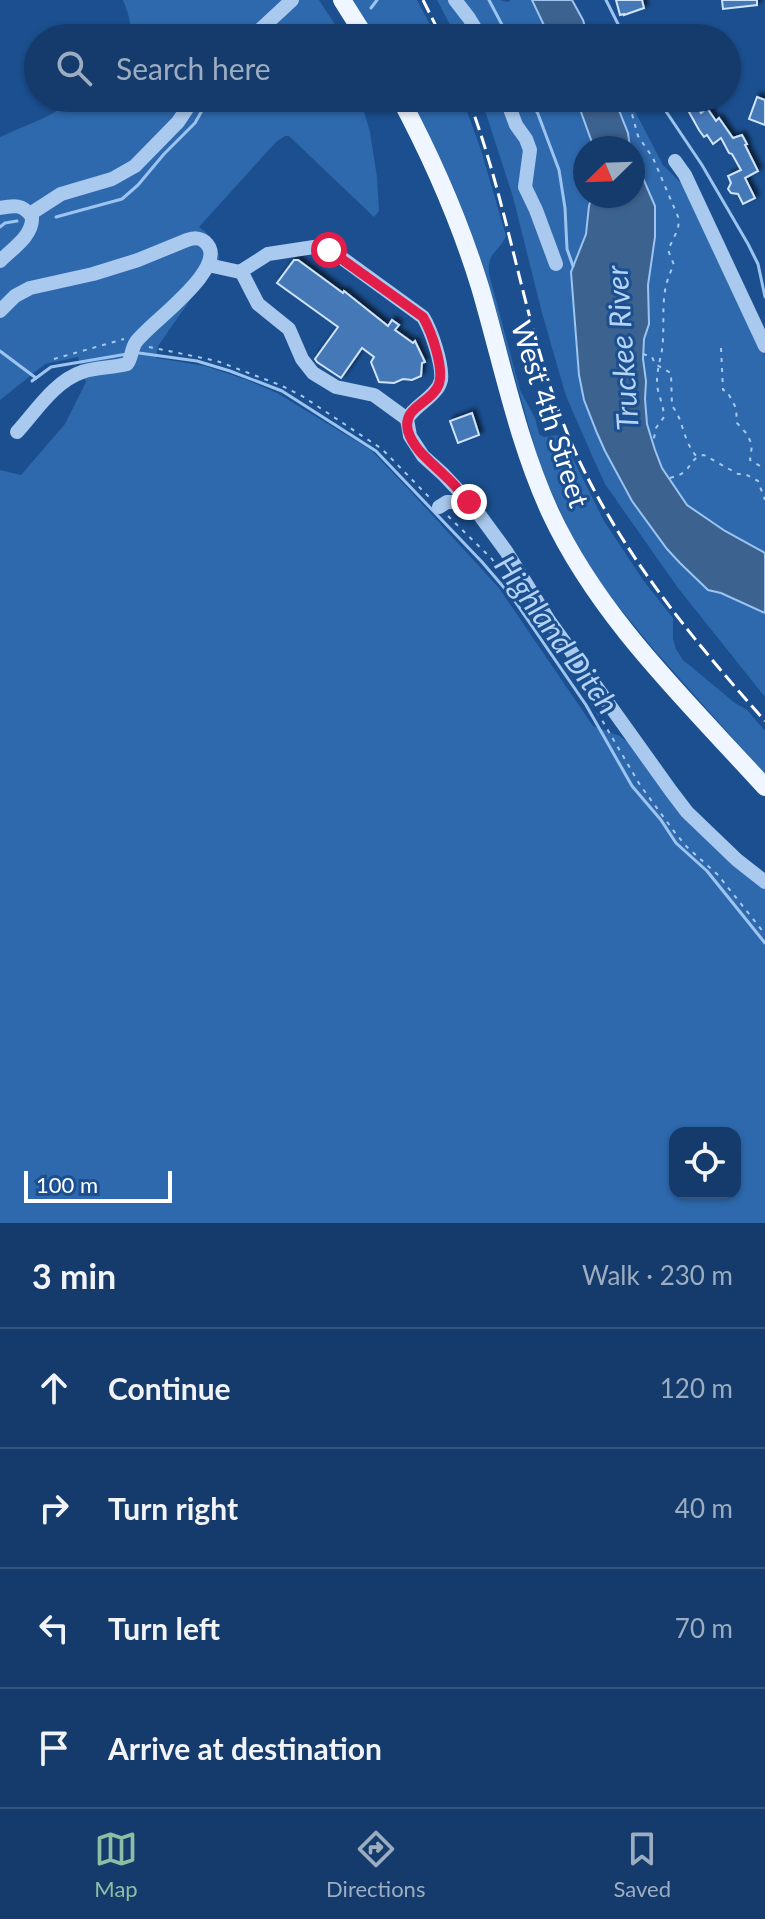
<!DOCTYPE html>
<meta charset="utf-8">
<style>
body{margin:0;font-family:Lato,sans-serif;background:#1d4271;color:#f1f3f6}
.controls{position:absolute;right:24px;bottom:24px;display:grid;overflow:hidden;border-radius:16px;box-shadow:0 2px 6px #0004}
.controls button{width:72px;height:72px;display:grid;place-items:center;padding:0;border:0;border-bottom:2px solid #33557e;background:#143b6b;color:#f1f3f6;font:40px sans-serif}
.compass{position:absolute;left:573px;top:136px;width:72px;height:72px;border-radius:50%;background:#143b6b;box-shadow:0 2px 6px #0004;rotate:247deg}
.scale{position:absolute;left:24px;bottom:20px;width:148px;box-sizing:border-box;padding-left:8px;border:4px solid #fff;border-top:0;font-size:22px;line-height:28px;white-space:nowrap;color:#fff;-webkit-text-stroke:6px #1b4f8f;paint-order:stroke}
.stop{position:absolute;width:24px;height:24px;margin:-18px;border:6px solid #e11d48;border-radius:50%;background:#fff}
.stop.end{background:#e11d48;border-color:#fff;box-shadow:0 2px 8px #0008}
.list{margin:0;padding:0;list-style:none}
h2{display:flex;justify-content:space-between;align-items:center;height:104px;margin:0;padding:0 32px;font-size:34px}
h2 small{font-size:26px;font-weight:400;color:#9dadc1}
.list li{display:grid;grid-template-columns:52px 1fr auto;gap:24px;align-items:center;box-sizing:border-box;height:120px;padding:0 32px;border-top:2px solid #33557e}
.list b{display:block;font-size:30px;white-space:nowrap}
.list em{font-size:26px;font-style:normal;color:#9dadc1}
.icon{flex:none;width:44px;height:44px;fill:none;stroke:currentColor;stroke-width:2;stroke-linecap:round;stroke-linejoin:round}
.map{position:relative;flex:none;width:765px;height:1223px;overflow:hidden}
.search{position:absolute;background:#143b6b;box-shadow:0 2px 6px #0004;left:24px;right:24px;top:24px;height:88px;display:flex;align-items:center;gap:20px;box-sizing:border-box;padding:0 28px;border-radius:44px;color:#9dadc1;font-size:30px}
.sheet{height:584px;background:#143b6b}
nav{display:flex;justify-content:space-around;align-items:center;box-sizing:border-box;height:112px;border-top:2px solid #33557e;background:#143b6b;font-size:22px;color:#9dadc1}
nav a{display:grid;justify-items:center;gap:4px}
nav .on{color:#8abfa5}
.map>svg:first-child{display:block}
</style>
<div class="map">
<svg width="765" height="1223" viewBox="0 0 765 1223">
<defs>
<filter id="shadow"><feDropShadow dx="3.5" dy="-3.5" stdDeviation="2" flood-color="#0009"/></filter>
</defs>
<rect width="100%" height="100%" fill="#1b4f8f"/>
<g fill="#2e69ad" fill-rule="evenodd">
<path d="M123 0H319L336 26H340L343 32 342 38H128C133 23 128 14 123 0Z"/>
<polygon points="351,0 417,0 437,38 375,38"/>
<polygon points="437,0 500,0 508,2 511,0 532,0 550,38 457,38"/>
<path d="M80 98H360L370 132 377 177 379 211 374 217 289 136H285L276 142 199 227C212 236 220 247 219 263L209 273 158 346 156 358 205 366 247 380 277 393 371 450 414 495 499 588 593 726 620 736 630 744 750 878 765 889V1223H0V470L21 475 65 424 86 382 78 357 45 364 0 400V137L46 117ZM675 1133H735V1193H675Z"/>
<path d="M408 98H462L481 150 506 236C498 254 487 251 489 274L520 390 535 418 539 434 544 437 559 435 563 439 604 521 643 580 673 618V639L676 649 683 660 735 703 747 710 765 731V774L655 651 614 601 596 577 571 535 545 478 536 452 496 310Z"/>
<polygon points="481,98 576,98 579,103 594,148 585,148 585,196 592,196 589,206 586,234 571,272 579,375 597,433 623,487 638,509 680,563 708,590 721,593 765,613 765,697 678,588 605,484 594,460 566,396 542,313 513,197"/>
<polygon points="614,98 628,98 663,165 684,186 765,356 765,553 725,531 687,505 662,468 655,450 647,424 645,399 646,381 643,359 644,339 649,324 648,285 655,237 655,206 633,155 633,148 630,148 628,133"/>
</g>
<g fill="#3c6290" stroke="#9cc4f0" stroke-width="2">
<polygon points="532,0 572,0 583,20 588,38 550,38"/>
<polygon points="576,98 614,98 628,133 630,148 594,148"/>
<polygon points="633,155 655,206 655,237 648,285 649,324 644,339 643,359 646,381 645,399 647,424 655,450 662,468 687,505 725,531 765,553 765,613 721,593 708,590 680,563 667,549 632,501 605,451 597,433 584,400 579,375 571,272 586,234 589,206 592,196 633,196"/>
</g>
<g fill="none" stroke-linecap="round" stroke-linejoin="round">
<g stroke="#9cc4f0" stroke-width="3">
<polyline points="489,0 509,38"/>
<polyline points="606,0 625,38"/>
<polyline points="371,8 377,0"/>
<polyline points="329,38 343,28"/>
<polyline points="530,98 538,114 559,170 565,208 567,249 573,266"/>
<polyline points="657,98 702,165 748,244 758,264 765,297"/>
<polyline points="56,217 122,199 138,185 164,154 195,123 209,98"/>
<polyline points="0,227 5,223 17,221"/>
<polyline points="0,351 36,378"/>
<polyline points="139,353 197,361 230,371 282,391 376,451 482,562 512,597 586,705 632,786 661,820 676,843 707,871 765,943"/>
<polyline points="32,381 51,367 127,354"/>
</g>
</g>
<g fill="#4478b7" stroke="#cfe3fa" stroke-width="2" filter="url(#shadow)">
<polygon points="616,0 642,0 644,8 624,15 624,14 620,15"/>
<polygon points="722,0 757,0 757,5 723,9"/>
<polygon points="757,97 765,100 765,125 749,119"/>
<polygon points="697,107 701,113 707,108 716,121 719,118 733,138 742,135 747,144 745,145 758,171 745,178 755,198 743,204 738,194 731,193 728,189 731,183 728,176 741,170 732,154 729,153 721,138 713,144 707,135 704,137 699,130 689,112"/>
<polygon points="294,260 298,260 343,293 344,291 388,326 392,320 399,325 395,330 413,343 415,341 425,362 422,363 421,376 412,380 403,379 394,383 379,382 371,362 374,357 362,348 341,378 317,362 315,359 338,327 277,283"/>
<polygon points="472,413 479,435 458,443 450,421"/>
</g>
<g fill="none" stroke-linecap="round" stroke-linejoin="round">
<g stroke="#a9c9ee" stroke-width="2" stroke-dasharray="4 6" stroke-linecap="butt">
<path d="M624 98 627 112 632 114 638 136 653 158 679 219 678 229 668 250 674 265C658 294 666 319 662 350 660 360 657 371 657 381 656 390 664 405 664 417L656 428 653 443"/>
<polyline points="149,347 217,361 280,385 302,396 382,449 429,497"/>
<polyline points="721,348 723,390 727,391 736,408 737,423 747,434 752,445 750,460 765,469"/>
<path d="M643 354 652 357 655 364 671 373 672 406C684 420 682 440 697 457"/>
<polyline points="54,359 124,339"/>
<path d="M670 478C676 476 682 475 686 470 693 463 693 457 704 455L738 474H745L758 481 765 500"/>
<polyline points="448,516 492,559 516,591"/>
<polyline points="575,679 599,715 640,785 676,834 687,847 718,875 765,934"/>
</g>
<g stroke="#a9c9ee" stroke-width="14">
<polyline points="455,0 469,18 481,38"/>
<polyline points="251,38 292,0"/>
<polyline points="506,98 516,125 526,139 530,150 525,187 536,210 556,264"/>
<polyline points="675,161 685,175 765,346"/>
<path d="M0 208C14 205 23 204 32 217 33 236 13 248 0 261"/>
<polyline points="30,214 61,194 112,179 135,166 178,122 194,98"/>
<path d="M208 265 240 272 268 254 314 247 323 248 335 253 423 317C431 330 443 364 441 380 440 384 437 389 435 391 426 402 414 407 407 419L410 436 423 456 443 474 473 506 506 551 548 619 671 791 687 812 737 860 765 882"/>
<polyline points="241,271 258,304 289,329 302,359 313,373 336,387 374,395 407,419"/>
<path d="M0 311 15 296 30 288 93 274 138 260 187 240C194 238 199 237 205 242 233 266 148 324 136 342 131 349 132 358 127 364 112 368 97 367 82 372 55 381 36 411 17 432"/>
<polyline points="439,507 447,502 469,502"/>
</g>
<g stroke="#f0f6ff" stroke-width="18">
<polyline points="342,0 366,38"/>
<path d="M400 98C432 158 460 222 480 287 502 362 517 440 550 512 599 618 688 702 765 787"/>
</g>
<g stroke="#fff" stroke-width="3" stroke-dasharray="14 6" stroke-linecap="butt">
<polyline points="423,0 442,38"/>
<path d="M468 98C508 203 522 315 562 420 605 533 685 631 765 721"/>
</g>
</g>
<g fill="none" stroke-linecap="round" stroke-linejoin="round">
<path stroke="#e11d48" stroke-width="10" d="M329 250 423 317C431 331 447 373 437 388 428 404 402 408 408 431 414 450 430 461 443 474 453 483 461 492 469 502"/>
</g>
<g text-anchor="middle" stroke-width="6" stroke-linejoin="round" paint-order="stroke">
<g font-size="28" fill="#fff" stroke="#1b4f8f">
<text transform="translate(550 414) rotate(72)" y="10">West 4th Street</text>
</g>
<g font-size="30" font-style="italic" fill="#b5d3f5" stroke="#1b4f8f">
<text transform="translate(623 348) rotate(-94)" y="10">Truckee River</text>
<text transform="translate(556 635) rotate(54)" y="10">Highland Ditch</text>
</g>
</g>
</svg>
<div class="controls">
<button><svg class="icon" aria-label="locate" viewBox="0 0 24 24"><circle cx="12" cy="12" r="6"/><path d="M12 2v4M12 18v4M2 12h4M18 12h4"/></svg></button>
</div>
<svg class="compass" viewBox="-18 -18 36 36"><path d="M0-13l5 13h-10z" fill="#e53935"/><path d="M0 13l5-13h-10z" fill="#9dadc1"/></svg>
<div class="scale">100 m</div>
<div class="stop" style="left:329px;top:250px"></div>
<div class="stop end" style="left:469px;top:502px"></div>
<div class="search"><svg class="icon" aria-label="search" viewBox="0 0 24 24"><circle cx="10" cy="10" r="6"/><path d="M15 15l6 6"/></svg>Search here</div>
</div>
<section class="sheet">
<h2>3 min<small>Walk · 230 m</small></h2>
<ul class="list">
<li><svg class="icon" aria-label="ahead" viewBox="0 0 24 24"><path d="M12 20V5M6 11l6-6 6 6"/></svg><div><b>Continue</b></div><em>120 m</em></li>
<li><svg class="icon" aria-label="right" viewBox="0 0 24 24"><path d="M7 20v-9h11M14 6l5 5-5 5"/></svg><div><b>Turn right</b></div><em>40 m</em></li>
<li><svg class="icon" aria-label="left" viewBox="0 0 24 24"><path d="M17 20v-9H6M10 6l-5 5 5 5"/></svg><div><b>Turn left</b></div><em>70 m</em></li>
<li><svg class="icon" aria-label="arrive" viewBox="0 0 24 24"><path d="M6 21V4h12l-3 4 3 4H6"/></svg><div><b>Arrive at destination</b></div></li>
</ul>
</section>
<nav>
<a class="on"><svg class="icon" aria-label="map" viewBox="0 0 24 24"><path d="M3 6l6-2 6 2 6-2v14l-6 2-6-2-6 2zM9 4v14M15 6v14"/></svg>Map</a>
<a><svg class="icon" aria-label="directions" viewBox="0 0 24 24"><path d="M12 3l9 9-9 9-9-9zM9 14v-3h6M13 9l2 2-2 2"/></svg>Directions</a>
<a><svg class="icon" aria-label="saved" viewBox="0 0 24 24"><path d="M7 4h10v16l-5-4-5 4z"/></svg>Saved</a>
</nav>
